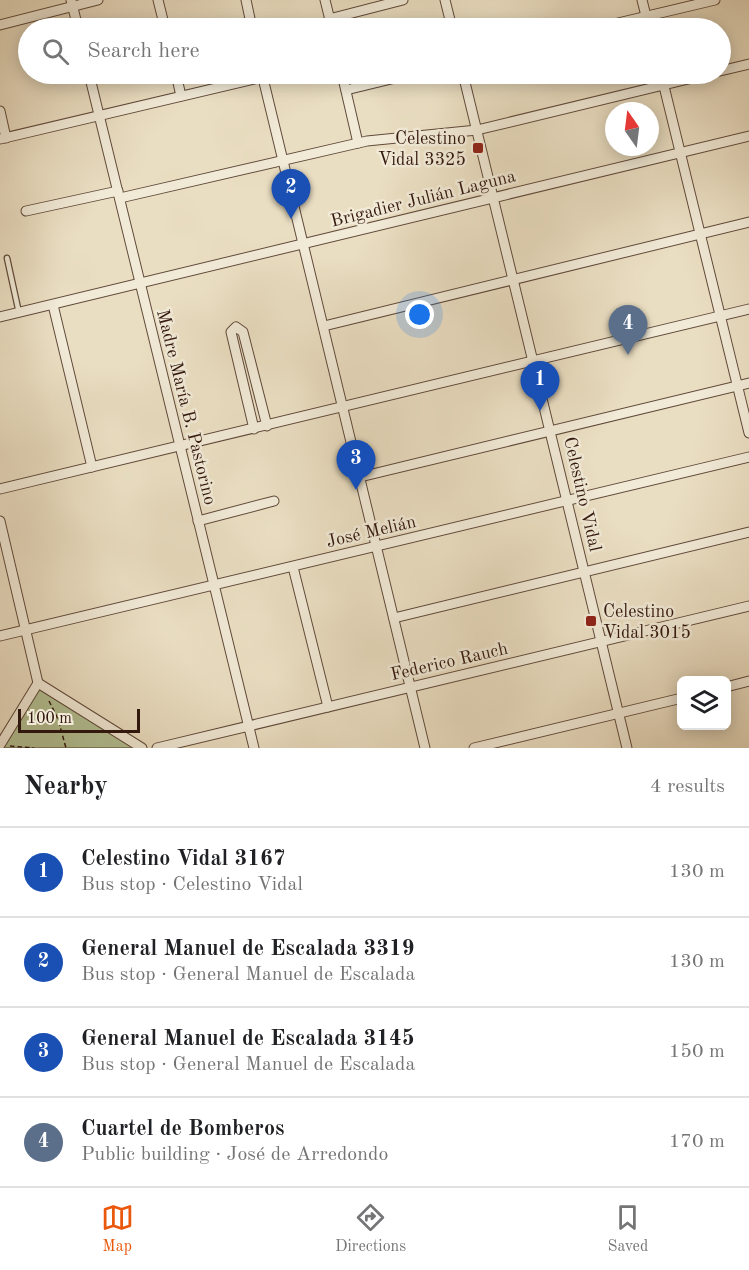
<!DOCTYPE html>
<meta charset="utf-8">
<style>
body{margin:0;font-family:"Old Standard TT",serif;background:#f6f6f6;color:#202124}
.controls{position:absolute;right:18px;bottom:18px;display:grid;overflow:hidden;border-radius:9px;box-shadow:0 3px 15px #0003}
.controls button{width:54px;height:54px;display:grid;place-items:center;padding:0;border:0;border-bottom:2px solid #e0e0e0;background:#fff;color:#202124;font:30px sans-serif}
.compass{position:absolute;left:605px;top:102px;width:54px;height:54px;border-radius:50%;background:#fff;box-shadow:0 3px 15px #0003;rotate:346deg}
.scale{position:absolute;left:18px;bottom:15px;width:122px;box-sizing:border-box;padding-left:6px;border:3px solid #33180e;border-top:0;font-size:16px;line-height:21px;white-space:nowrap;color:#33180e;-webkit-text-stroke:4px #f1ead7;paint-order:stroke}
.you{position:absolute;left:420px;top:315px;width:21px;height:21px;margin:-15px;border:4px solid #fff;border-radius:50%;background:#1a73e8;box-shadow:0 0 0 9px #1a73e833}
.badge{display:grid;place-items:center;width:39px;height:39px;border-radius:50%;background:#ea580c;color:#fff;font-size:20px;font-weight:700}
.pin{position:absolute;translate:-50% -50px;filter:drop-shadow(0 2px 3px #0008)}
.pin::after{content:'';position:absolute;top:32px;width:21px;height:18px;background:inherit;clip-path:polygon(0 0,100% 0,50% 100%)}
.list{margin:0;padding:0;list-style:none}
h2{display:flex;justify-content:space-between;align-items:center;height:78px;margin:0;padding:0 24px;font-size:26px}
h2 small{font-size:20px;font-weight:400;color:#757577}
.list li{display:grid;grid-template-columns:39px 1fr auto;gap:18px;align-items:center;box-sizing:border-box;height:90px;padding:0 24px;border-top:2px solid #e0e0e0}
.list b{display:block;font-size:22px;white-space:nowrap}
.list p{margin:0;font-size:20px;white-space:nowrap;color:#757577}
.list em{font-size:20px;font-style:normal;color:#757577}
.icon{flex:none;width:33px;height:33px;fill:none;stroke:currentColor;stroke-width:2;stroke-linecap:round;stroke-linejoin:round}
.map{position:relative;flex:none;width:749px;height:748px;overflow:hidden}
.search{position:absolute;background:#fff;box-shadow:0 3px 15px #0003;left:18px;right:18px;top:18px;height:66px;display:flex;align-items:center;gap:15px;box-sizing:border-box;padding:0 21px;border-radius:33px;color:#757577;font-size:22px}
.sheet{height:438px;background:#fff}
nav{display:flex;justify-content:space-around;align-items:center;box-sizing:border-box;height:84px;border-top:2px solid #e0e0e0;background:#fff;font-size:16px;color:#757577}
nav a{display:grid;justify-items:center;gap:3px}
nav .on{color:#ea580c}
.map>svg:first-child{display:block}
</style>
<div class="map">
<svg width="749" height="748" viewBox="0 0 749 748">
<rect width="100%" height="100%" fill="#eadec2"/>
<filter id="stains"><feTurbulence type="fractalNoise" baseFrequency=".00333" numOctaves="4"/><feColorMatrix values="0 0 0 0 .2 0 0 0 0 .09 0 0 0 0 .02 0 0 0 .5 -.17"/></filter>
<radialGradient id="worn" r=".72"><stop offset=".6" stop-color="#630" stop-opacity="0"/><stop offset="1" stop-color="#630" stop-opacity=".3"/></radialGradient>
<polygon fill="#b3c296" stroke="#736d52" stroke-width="1.5" points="38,683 140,748 0,748"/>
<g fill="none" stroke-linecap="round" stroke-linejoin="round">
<g stroke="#614a3b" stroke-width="7">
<polyline id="lane" points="7,258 19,313"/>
</g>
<g stroke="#614a3b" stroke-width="11">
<g id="street">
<polyline points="71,0 78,28"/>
<polyline points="158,0 165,28"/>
<polyline points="246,0 252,28"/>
<polyline points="325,0 332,28"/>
<polyline points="445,0 452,28"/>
<polyline points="642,0 649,28"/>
<polyline points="329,19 403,0"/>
<polyline points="0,25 98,0"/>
<polyline points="597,28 715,0"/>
<polyline points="720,71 749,64"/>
<polyline points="89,74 254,748"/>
<polyline points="176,74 181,96"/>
<polyline points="262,74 425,748"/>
<polyline points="342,74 358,143"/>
<polyline points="463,74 627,748"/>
<polyline points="661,74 749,433"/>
<polyline points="346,90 412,74"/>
<polyline points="0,111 6,138"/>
<polyline points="0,139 263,77"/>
<polyline points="120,198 367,141 477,130 709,74"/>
<polyline points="26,211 118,191"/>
<polyline points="53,305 92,467"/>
<polyline points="0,317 749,136"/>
<polyline points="324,326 749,222"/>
<polyline points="254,429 231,332 236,327 243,332 267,426"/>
<polyline points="360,477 749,383"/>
<polyline points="0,489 749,309"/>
<polyline points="0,521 38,683"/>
<polyline points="198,521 274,501"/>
<polyline points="293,567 328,707"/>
<polyline points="394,618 749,532"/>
<polyline points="0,636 749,457"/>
<polyline points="38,683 142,748"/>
<polyline points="726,687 749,681"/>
<polyline points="0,745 38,683"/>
<polyline points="157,748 749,606"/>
<polyline points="474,748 682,698"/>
</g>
</g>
<g stroke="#33180e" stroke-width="1.5" stroke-dasharray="4.5 3" stroke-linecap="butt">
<polyline points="49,701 58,719 66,748"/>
<polyline points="10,746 34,748"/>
</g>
<use href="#lane" stroke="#f1ead7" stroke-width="4.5"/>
<use href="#street" stroke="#f1ead7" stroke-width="9"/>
</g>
<g fill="#8f2418" stroke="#f1ead7" stroke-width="2">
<rect x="472" y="142" width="12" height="12" rx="3"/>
<rect x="585" y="615" width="12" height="12" rx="3"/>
</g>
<g text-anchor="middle" stroke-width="5" stroke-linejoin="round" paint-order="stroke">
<g font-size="18" fill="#33180e" stroke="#f1ead7" text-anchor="end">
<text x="466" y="144">Celestino<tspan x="466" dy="21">Vidal 3325</tspan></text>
<text x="603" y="617" text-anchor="start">Celestino<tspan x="603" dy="21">Vidal 3015</tspan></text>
</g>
<g font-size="18" fill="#33180e" stroke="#f1ead7">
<text transform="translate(423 198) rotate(-14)" y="6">Brigadier Julián Laguna</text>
<text transform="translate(187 407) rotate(76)" y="6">Madre María B. Pastorino</text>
<text transform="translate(583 494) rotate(77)" y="6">Celestino Vidal</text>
<text transform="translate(371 531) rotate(-13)" y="6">José Melián</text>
<text transform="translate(449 661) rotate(-13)" y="6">Federico Rauch</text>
</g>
</g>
<rect width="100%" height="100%" filter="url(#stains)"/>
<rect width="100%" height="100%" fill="url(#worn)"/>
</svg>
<div class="controls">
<button><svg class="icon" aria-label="layers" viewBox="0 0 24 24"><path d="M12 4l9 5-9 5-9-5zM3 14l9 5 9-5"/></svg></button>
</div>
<svg class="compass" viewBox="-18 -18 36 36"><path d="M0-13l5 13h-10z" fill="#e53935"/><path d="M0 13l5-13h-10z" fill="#757577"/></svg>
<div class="scale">100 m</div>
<div class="you"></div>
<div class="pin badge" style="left:540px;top:411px;background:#1a4fb4">1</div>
<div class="pin badge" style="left:291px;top:219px;background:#1a4fb4">2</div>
<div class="pin badge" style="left:356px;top:490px;background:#1a4fb4">3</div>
<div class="pin badge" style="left:628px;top:355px;background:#5c6f8a">4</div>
<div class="search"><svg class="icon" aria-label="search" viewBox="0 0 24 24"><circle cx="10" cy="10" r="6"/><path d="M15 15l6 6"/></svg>Search here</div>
</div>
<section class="sheet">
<h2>Nearby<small>4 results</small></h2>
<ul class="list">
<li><span class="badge" style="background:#1a4fb4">1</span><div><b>Celestino Vidal 3167</b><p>Bus stop · Celestino Vidal</p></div><em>130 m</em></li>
<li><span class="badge" style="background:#1a4fb4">2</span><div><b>General Manuel de Escalada 3319</b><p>Bus stop · General Manuel de Escalada</p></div><em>130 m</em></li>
<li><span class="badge" style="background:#1a4fb4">3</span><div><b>General Manuel de Escalada 3145</b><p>Bus stop · General Manuel de Escalada</p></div><em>150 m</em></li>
<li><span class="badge" style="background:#5c6f8a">4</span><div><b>Cuartel de Bomberos</b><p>Public building · José de Arredondo</p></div><em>170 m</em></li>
</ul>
</section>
<nav>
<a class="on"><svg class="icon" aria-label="map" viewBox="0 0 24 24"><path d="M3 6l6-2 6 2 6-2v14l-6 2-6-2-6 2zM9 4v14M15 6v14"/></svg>Map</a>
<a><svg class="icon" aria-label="directions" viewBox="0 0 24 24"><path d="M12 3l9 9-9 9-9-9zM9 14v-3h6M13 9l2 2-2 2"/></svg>Directions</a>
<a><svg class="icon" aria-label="saved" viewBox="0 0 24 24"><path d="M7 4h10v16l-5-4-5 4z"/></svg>Saved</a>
</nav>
